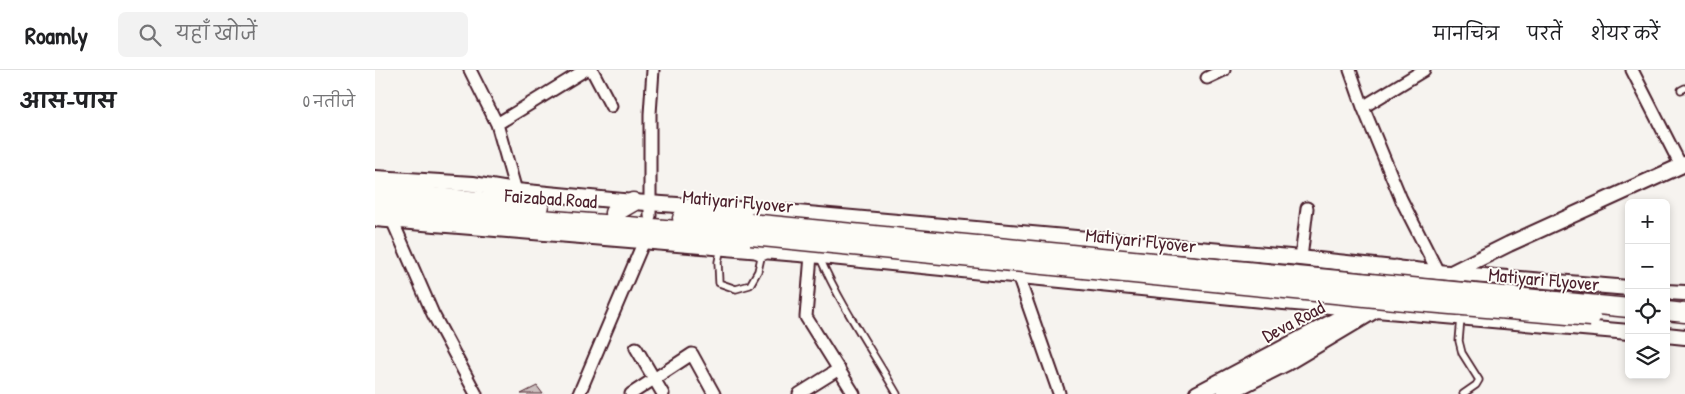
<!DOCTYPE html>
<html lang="hi">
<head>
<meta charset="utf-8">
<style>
	:root { --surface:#fff; --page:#f2f2f2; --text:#202124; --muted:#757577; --line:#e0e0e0 }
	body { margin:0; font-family:"Patrick Hand","Playpen Sans Deva",sans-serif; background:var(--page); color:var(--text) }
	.controls { position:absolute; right:15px; bottom:15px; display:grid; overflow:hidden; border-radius:8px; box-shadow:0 2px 8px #0003 }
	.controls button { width:45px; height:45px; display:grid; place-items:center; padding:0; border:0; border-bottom:1px solid var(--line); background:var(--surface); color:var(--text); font:25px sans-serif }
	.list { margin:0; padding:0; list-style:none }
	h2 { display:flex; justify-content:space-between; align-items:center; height:65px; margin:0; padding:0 20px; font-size:21px }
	h2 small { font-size:16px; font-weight:400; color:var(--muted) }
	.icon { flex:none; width:28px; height:28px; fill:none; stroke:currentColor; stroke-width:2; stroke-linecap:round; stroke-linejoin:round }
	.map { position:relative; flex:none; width:1310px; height:324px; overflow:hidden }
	header { display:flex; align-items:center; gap:30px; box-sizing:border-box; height:70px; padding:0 25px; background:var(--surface); border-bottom:1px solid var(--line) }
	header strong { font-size:24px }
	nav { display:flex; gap:28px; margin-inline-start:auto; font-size:18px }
	.search { width:350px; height:45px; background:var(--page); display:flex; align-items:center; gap:12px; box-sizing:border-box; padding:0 18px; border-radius:8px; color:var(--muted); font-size:19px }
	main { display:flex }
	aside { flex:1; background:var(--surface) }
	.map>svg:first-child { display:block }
	.building { fill:#cbbfbe; stroke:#4a1f2b }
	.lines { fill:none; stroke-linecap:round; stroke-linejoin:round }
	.service-casing { stroke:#4a1f2b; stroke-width:9 }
	.minor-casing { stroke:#4a1f2b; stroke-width:15 }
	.tertiary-casing { stroke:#4a1f2b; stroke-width:18 }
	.secondary-casing { stroke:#4a1f2b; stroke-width:19 }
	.trunk-casing { stroke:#4a1f2b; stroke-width:21 }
	.service { stroke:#fdfcf7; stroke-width:5.5 }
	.minor { stroke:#fdfcf7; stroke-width:11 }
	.tertiary { stroke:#fdfcf7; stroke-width:14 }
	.secondary { stroke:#fdfcf7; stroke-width:15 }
	.trunk { stroke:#fdfcf7; stroke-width:18 }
	.trunk-bridge-casing { stroke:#4a1f2b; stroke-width:21; stroke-linecap:butt }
	.trunk-bridge { stroke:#fdfcf7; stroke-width:18 }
	.labels { text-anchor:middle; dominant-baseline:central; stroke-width:4; stroke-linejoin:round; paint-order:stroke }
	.street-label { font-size:19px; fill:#4a1f2b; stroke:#fdfcf7 }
</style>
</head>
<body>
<header>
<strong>Roamly</strong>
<div class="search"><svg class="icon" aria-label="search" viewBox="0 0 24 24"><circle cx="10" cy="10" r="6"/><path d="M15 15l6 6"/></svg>यहाँ खोजें</div>
<nav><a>मानचित्र</a><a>परतें</a><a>शेयर करें</a></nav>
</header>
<main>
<aside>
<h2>आस-पास<small>0 नतीजे</small></h2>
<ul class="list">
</ul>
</aside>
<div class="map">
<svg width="1310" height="324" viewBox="0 0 1310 324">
	<rect width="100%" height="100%" fill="#f6f3ef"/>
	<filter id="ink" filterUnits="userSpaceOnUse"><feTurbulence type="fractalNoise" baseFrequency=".02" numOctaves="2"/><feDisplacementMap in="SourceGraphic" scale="10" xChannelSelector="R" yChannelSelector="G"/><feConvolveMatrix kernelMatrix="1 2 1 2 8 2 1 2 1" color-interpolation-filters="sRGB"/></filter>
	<g filter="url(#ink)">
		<!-- building -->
		<path class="building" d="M 162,316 L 168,324 L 146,324 Z"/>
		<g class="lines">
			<defs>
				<path id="service" d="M 1306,20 L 1310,18
					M 346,177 L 343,192 L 344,213 L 361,219 L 375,215 L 383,201 L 387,183
					M 445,188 C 466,236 496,279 522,324
					M 1086,248 L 1084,271 L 1087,283 L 1104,310 L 1101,315 L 1088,324"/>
				<path id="minor" d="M 95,0 L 122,54 L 141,121
					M 217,0 L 236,36
					M 975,0 L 988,37 L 1026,129 L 1063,202
					M 1257,0 L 1306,96
					M 832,8 L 849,0
					M 988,37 L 1049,0
					M 122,54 L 210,0
					M 16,145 L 17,150 L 58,244 L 101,324
					M 275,146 L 275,44 L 278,0
					M 436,185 L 431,247 L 479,324
					M 926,188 L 932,138
					M 643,206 L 684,323
					M 261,278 L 288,324
					M 204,324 L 269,171
					M 256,324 L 317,284 L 339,324
					M 424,324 L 464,299"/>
				<path id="tertiary" d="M 0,108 L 98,114 L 141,121 L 258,132 L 422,143 L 915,187 L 1038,200 L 1254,218
					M 0,149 L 436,185 L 897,231 L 1254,262
					M 1078,202 L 1134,174 L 1310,94
					M 1291,222 L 1310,223
					M 1291,265 L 1310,267"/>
				<path id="secondary" d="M 822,324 L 973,244 L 981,238 L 1021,198
					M 850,324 L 911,293 L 1000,240 L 1038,200"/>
				<path id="trunk" d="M 0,122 L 164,136
					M 0,137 L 55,140 L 376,166
					M 239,143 L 258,132
					M 307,148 L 375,153
					M 359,168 L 387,181
					M 1291,241 L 1310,243"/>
			</defs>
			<!-- service casing -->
			<use href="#service" class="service-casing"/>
			<!-- minor casing -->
			<use href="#minor" class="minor-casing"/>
			<!-- tertiary casing -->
			<use href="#tertiary" class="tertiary-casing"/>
			<!-- secondary casing -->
			<use href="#secondary" class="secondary-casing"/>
			<!-- trunk casing -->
			<use href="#trunk" class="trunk-casing"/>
			<!-- service -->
			<use href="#service" class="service"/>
			<!-- minor -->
			<use href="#minor" class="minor"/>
			<!-- tertiary -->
			<use href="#tertiary" class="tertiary"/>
			<!-- secondary -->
			<use href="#secondary" class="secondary"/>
			<!-- trunk -->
			<use href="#trunk" class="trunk"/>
			<defs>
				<path id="trunk-bridge" d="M 375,153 L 1254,238
					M 376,166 L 1030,231 L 1216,247"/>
			</defs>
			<!-- trunk-bridge casing -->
			<use href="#trunk-bridge" class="trunk-bridge-casing"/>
			<!-- trunk-bridge -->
			<use href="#trunk-bridge" class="trunk-bridge"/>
		</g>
	</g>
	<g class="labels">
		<!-- street labels -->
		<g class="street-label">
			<text transform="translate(176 128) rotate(4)">Faizabad Road</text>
			<text transform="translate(363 131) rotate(5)">Matiyari Flyover</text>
			<text transform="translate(766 170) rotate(6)">Matiyari Flyover</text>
			<text transform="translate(1169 209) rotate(5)">Matiyari Flyover</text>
			<text transform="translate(918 251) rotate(-28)">Deva Road</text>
		</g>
	</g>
</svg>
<div class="controls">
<button>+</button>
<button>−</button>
<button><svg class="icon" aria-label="locate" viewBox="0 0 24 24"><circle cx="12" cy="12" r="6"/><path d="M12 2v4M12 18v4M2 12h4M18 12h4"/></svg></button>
<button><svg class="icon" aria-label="layers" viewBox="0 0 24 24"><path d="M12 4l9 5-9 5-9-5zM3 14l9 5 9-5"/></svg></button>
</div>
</div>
</main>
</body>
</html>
